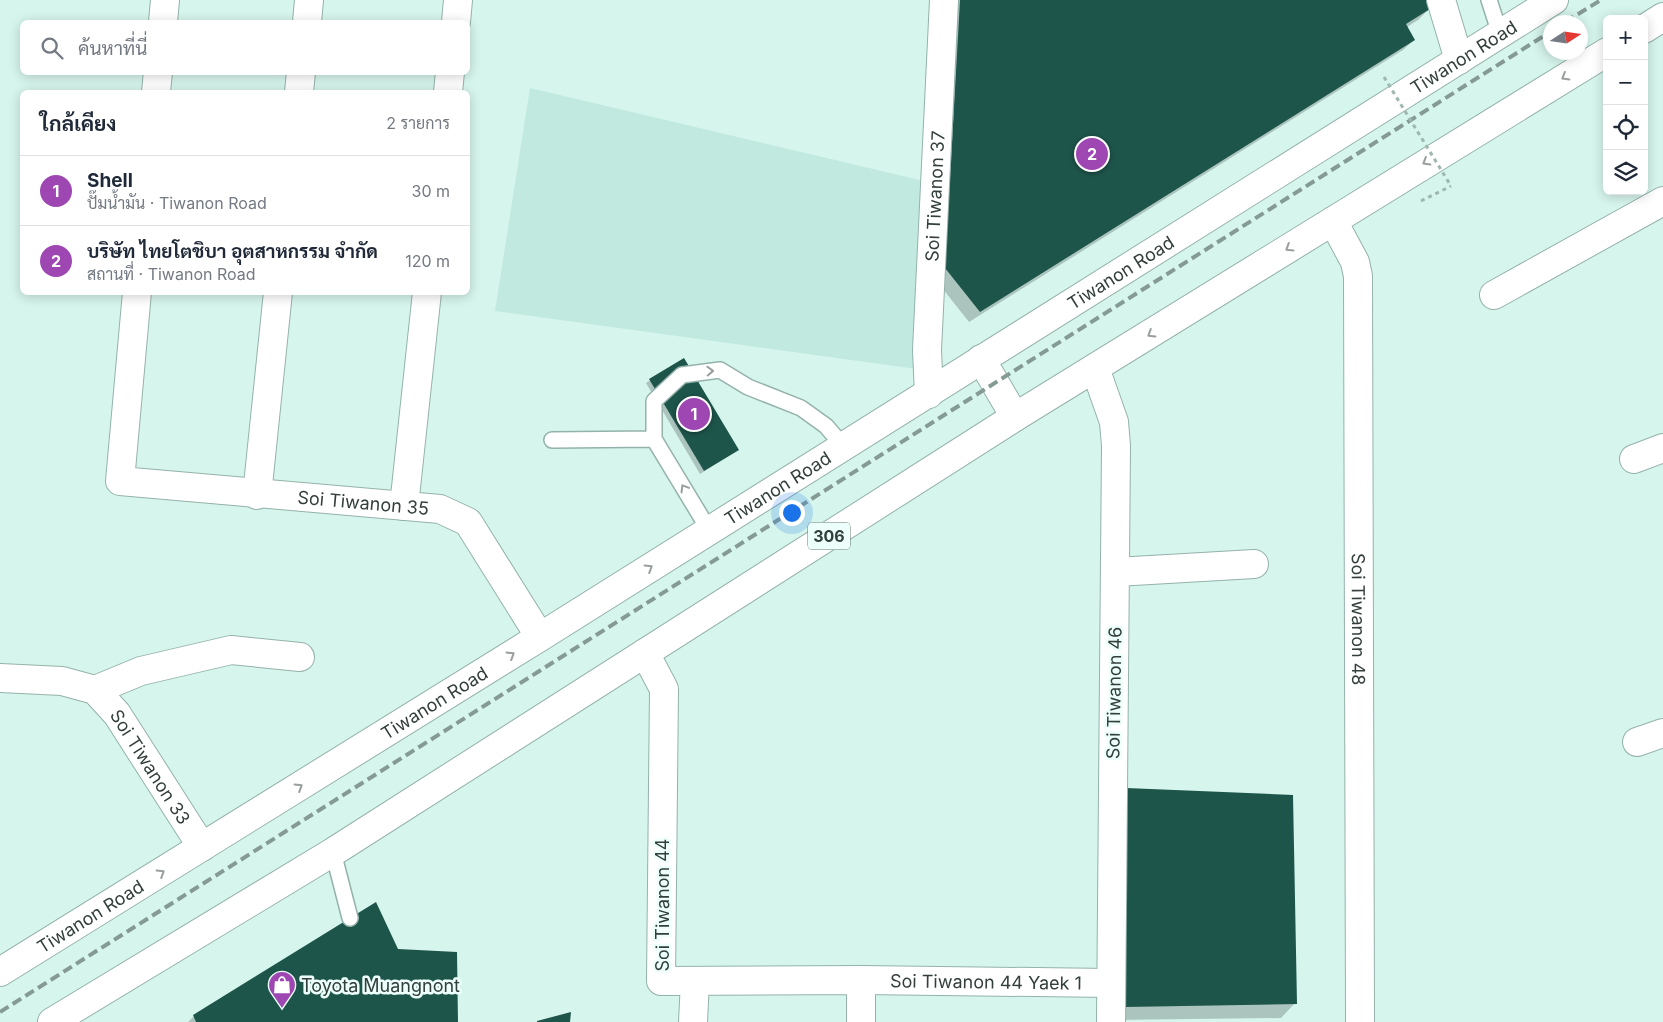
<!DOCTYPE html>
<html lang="th">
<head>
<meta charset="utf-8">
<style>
	:root { --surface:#fff; --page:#f2f2f3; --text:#1f2937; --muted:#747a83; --line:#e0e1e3; --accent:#9e47b3 }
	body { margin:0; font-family:Inter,Sarabun,sans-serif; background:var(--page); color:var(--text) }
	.controls { position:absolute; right:15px; top:15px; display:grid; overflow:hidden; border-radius:8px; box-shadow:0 2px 12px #0003 }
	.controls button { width:45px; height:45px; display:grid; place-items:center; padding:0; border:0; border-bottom:1px solid var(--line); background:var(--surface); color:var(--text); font:25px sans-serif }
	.compass { position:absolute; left:1543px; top:15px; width:45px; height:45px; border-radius:50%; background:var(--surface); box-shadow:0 2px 12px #0003; rotate:78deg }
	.you { position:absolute; left:791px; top:512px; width:18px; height:18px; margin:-12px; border:4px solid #fff; border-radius:50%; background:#1a73e8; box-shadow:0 0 0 8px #1a73e833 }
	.badge { display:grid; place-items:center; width:32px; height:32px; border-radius:50%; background:var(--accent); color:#fff; font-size:16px; font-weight:700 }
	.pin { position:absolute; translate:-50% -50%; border:2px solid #fff; box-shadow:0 1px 5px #0006 }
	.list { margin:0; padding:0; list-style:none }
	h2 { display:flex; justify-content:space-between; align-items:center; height:65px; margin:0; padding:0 20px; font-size:21px }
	h2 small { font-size:16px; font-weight:400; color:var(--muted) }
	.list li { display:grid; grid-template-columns:32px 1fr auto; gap:15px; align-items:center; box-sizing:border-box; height:70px; padding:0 20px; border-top:1px solid var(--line) }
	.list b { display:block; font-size:19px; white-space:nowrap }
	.list p { margin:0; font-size:16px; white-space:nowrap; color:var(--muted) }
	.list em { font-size:16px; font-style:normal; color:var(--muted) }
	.icon { flex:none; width:28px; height:28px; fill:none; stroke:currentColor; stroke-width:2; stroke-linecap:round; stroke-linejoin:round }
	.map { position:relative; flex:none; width:1663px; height:1022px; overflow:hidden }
	.search { position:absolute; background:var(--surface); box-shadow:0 2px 12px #0003; left:20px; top:20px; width:450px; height:55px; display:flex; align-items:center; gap:12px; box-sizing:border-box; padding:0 18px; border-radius:8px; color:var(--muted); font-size:19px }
	.panel { position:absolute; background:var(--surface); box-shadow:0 2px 12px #0003; left:20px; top:90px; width:450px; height:205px; border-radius:8px }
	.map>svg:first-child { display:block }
	.built { fill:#c1e9e0 }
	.shadow { fill:#0003 }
	.building { fill:#1e554b }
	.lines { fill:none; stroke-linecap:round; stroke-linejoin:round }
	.lane-casing { stroke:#94b2ab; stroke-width:18 }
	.street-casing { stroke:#94b2ab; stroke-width:30 }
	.primary-casing { stroke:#94b2ab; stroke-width:30 }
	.path { stroke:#9eb7b1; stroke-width:3; stroke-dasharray:4 4; stroke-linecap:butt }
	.lane { stroke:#fff; stroke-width:15 }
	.street { stroke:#fff; stroke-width:28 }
	.primary { stroke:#fff; stroke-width:28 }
	.rail { stroke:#859a95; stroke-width:4; stroke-dasharray:10 5; stroke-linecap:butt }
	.path-bridge { stroke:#9eb7b1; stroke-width:3; stroke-dasharray:4 4; stroke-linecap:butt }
	.oneway { stroke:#999f9e }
	.labels { text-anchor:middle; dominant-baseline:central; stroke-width:5; stroke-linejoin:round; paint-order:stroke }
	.shield { fill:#ecfffa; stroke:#6a7975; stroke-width:1 }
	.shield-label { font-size:16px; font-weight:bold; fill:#333f3c }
	.street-label { font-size:18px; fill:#333f3c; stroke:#ecfffa }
	.poi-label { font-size:18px; fill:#333f3c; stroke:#ecfffa; text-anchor:start }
</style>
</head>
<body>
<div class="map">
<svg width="1663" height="1022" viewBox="0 0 1663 1022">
	<rect width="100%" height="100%" fill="#d6f5ed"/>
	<!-- built -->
	<path class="built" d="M 530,88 L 924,181 L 917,369 L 495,311 Z"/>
	<!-- shadow -->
	<path class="shadow" d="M 950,0 L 1426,0 L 1429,9 L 1418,20 L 1407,27 L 1414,40 L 1403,50 L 969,322 L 935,279 Z
		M 684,359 L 738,450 L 700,474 L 646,383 Z
		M 1112,804 L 1295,1003 L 1281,1018 L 1111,1020 Z
		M 397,950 L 456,1022 L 188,1022 L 194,1016 Z"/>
	<!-- building -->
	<path class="building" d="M 960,0 L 1427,0 L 1430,9 L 1406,24 L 1415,40 L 980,312 L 945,268 Z
		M 684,358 L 739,450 L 704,471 L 649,379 Z
		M 1126,788 L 1293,795 L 1297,1004 L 1125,1007 Z
		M 376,902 L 398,949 L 457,952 L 458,1022 L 196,1022 L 193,1015 Z
		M 571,1012 L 570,1022 L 537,1022 L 537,1021 Z"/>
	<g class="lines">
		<defs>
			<path id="lane" d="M 1489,0 L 1500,34
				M 552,440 L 654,439
				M 709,530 L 654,439 L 654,401 L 682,375 L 720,370 L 748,387 L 801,408 L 826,426 L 844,447
				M 333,852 L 350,918"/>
			<g id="street">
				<path d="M 1441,0 L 1459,60"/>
				<path d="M 163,22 L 165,0"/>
				<path d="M 307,22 L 309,0"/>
				<path d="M 456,22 L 458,0"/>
				<path d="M 156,92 L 158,72"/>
				<path d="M 299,92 L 301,72"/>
				<path d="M 448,92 L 450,72"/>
				<path id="s1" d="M 1333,221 L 1355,262 L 1358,276 L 1360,1022"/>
				<path id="s2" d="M 137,292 L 120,481 L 440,509 L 468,522 L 540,637"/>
				<path d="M 1494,295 L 1663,201"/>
				<path d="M 1095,368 L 1114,422 L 1116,446 L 1111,1022"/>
				<path id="s3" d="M 929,394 L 927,350 L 944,0"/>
				<path d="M 1634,459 L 1663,448"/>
				<path d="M 257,495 L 278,292"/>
				<path d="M 404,506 L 427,292"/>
				<path d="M 1116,572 L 1254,564"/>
				<path d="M 645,653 L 664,689 L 661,981 L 861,980 L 861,1022"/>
				<path d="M 0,678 L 62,681 L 95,690"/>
				<path d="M 95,690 L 141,671 L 231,650 L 300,657"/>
				<path id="s4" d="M 95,690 L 117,714 L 202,847"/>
				<path d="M 1637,742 L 1663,733"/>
				<path id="s5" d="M 861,980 L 1111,983"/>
				<path d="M 693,1022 L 695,981"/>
			</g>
			<g id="primary">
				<path d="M 1644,29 L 1663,17"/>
				<path d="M 981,359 L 1015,417"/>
				<path id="s6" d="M 0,972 L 540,637 L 1554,0"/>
				<path d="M 52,1022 L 333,852 L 1015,417 L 1607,52"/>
			</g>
		</defs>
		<!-- lane casing -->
		<use href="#lane" class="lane-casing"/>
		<!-- street casing -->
		<use href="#street" class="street-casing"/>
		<!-- primary casing -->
		<use href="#primary" class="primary-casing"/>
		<!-- path -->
		<path class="path" d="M 1421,201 L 1451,186"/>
		<!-- lane -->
		<use href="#lane" class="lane"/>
		<!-- street -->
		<use href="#street" class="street"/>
		<!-- primary -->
		<use href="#primary" class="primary"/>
		<!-- rail -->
		<path class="rail" d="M 1565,22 L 1601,0
			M 0,1012 L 1550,32"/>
		<!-- path-bridge -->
		<path class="path-bridge" d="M 1384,77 L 1451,186"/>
	</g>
	<!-- one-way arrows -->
	<defs><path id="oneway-chevron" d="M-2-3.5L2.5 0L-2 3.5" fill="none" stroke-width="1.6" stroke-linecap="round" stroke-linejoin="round" transform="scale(1.25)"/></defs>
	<g class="oneway">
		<use href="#oneway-chevron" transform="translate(1565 77) rotate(149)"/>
		<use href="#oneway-chevron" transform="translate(1426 162) rotate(149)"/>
		<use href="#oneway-chevron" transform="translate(1289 248) rotate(148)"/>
		<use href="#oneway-chevron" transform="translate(1151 334) rotate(148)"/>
		<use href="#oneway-chevron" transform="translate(710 371) rotate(-2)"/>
		<use href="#oneway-chevron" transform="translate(684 488) rotate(-121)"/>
		<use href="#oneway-chevron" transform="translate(649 568) rotate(-32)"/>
		<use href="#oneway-chevron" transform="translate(511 655) rotate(-32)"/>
		<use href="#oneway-chevron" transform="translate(299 787) rotate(-32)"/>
		<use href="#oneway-chevron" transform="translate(161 873) rotate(-32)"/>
	</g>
	<!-- icons -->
	<defs>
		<symbol id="shop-pin" viewBox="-11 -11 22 30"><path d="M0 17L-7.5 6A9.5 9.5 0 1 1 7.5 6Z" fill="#9e47b3" stroke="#ecfffa"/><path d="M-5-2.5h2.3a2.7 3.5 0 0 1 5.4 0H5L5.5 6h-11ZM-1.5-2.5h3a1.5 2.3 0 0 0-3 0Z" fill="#fff"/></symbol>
	</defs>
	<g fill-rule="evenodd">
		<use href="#shop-pin" x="266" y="969" width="32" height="43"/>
	</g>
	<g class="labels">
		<!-- shield labels -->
		<rect class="shield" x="808" y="522.5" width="42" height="27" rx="4"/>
		<g class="shield-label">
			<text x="829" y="536">306</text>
		</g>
		<!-- street labels -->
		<g class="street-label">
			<text stroke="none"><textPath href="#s6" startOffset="1726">Tiwanon Road</textPath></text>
			<text stroke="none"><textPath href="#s3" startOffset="198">Soi Tiwanon 37</textPath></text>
			<text stroke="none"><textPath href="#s6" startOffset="1321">Tiwanon Road</textPath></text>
			<text stroke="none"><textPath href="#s6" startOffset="916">Tiwanon Road</textPath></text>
			<text stroke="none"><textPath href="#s2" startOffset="434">Soi Tiwanon 35</textPath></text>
			<text stroke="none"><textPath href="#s1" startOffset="404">Soi Tiwanon 48</textPath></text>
			<text transform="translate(1114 693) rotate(-89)">Soi Tiwanon 46</text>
			<text stroke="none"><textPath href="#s6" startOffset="511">Tiwanon Road</textPath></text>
			<text stroke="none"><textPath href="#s4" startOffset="95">Soi Tiwanon 33</textPath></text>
			<text transform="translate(662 905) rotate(-90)">Soi Tiwanon 44</text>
			<text stroke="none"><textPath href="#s6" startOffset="106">Tiwanon Road</textPath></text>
			<text stroke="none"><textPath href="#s5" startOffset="125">Soi Tiwanon 44 Yaek 1</textPath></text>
		</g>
		<!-- poi labels -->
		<g class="poi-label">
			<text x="301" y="985">Toyota Muangnont</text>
		</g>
	</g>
</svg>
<div class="controls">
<button>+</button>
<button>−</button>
<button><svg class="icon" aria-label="locate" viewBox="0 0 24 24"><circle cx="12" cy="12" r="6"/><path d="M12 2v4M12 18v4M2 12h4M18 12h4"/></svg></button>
<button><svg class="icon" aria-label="layers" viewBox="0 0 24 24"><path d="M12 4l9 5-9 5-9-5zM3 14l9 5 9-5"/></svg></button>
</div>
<svg class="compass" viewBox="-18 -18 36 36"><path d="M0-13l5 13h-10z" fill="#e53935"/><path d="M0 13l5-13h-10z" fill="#747a83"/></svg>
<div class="you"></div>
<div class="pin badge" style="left:694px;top:414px">1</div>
<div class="pin badge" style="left:1092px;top:154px">2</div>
<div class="search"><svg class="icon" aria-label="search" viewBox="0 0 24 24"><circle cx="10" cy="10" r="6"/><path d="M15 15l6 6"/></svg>ค้นหาที่นี่</div>
<section class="panel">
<h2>ใกล้เคียง<small>2 รายการ</small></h2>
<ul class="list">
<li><span class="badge">1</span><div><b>Shell</b><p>ปั๊มน้ำมัน · Tiwanon Road</p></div><em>30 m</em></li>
<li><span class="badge">2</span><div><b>บริษัท ไทยโตชิบา อุตสาหกรรม จำกัด</b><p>สถานที่ · Tiwanon Road</p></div><em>120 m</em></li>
</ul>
</section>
</div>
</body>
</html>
